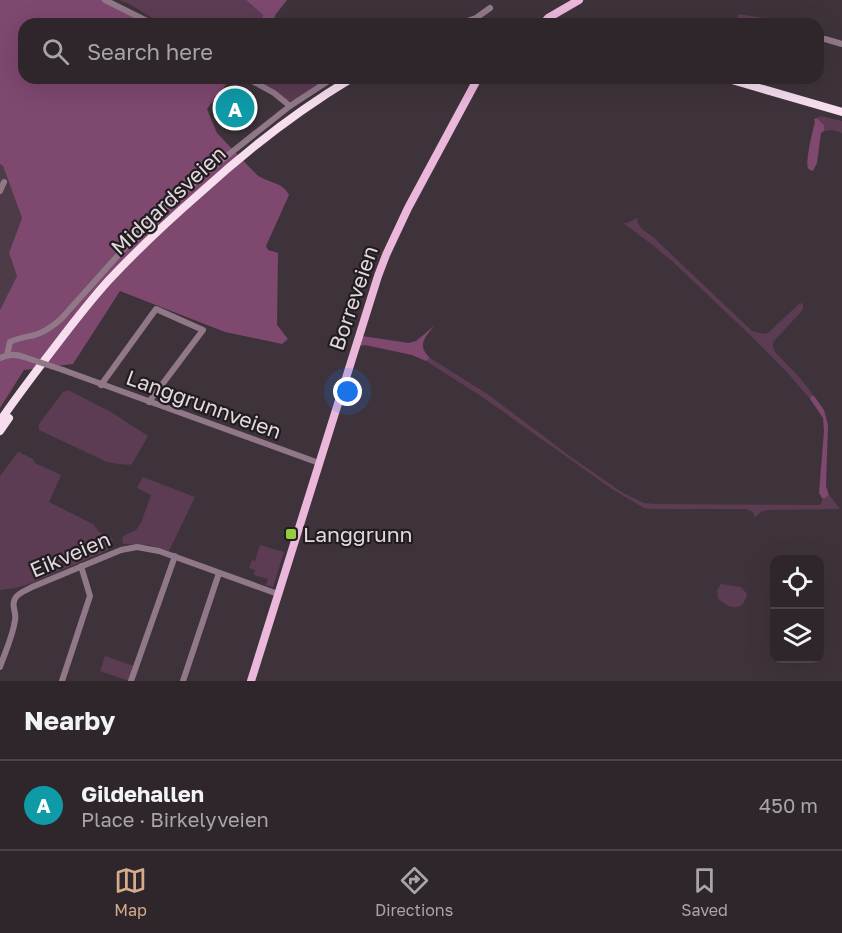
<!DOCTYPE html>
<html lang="en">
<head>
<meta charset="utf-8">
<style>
	:root { --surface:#2f262c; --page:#372e34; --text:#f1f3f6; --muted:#a7a5a9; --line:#4a4348; --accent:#d6ab8b }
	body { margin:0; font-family:"Golos Text",sans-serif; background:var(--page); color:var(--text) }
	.controls { position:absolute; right:18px; bottom:18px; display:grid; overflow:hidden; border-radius:12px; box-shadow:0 6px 24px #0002 }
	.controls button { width:54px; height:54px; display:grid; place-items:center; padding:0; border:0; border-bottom:2px solid var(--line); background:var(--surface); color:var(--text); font:30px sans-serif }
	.you { position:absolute; left:348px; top:392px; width:21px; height:21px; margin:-15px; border:4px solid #fff; border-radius:50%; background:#1a73e8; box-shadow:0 0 0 9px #1a73e833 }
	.badge { display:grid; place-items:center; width:39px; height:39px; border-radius:50%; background:var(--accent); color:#fff; font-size:20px; font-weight:700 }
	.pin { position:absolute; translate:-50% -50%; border:3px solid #fff; box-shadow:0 2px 6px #0006 }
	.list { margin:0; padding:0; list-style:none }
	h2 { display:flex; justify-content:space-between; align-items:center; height:78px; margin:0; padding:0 24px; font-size:26px }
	h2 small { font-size:20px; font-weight:400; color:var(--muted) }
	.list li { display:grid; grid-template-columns:39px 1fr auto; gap:18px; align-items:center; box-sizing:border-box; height:90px; padding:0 24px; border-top:2px solid var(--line) }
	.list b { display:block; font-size:22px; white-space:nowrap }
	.list p { margin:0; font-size:20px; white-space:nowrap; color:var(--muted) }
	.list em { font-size:20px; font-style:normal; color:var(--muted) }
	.icon { flex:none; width:33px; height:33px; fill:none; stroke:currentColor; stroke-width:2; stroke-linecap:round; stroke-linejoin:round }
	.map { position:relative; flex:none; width:842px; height:681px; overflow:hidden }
	.search { position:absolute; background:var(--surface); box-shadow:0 6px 24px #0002; left:18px; right:18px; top:18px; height:66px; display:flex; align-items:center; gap:15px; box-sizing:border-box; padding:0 21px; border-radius:18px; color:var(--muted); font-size:22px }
	.sheet { height:168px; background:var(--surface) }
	nav { display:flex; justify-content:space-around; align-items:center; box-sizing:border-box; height:84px; border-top:2px solid var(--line); background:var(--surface); font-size:16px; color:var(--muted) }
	nav a { display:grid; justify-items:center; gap:3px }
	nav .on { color:var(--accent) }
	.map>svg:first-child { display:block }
	.built { fill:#4d3b47 }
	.green { fill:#5c3c53 }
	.forest { fill:#7e486f }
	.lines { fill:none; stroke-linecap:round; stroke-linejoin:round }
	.minor { stroke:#917889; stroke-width:6 }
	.major { stroke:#ebb7db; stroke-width:8 }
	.highway { stroke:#f7deef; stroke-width:8 }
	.minor-bridge { stroke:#917889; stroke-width:6 }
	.poi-dot { fill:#96cc3a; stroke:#221c20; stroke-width:2 }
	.labels { text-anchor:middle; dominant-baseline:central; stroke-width:4.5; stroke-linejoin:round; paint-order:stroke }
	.street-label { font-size:21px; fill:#e0d9de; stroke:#221c20 }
	.poi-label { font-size:21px; fill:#e0d9de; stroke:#221c20; text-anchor:start }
</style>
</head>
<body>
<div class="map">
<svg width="842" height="681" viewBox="0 0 842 681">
	<rect width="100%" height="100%" fill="#3f333b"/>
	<!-- built -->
	<path class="built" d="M 0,164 L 3,166 L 22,218 L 9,253 L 17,276 L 0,310 Z"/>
	<!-- green -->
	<path class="green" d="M 119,0 L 246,0 L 263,15 L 263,19 L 260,24 L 162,24 L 131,5 Z
		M 738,14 L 776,20 L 776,24 L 738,24 Z
		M 250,78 L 306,78 L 317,83 L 321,82 L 295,100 L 291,101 L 286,101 Z
		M 820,116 L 842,121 L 842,133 L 832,130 L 824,131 L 824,125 L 817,118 Z
		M 637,218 C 637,227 646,232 653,237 L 752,331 L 764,334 L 768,333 L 800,303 L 803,304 L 803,309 L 800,313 L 773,342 L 773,347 L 775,352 L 800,378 L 814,396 L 811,396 L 810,399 L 786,371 L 750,335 L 672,261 L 650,243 L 623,223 L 627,223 Z
		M 430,358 L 489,395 L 571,457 L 623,493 L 644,503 L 655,504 L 819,505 L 822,502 L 822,498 L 825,498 L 829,495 L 840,509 L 768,510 L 762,511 L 755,517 L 753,512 L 746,509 L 650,509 L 644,508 L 612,489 L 481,396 L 426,361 Z
		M 68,390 L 111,412 L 148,436 L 132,464 C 127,466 114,463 107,462 L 39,430 L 39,424 L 63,392 Z
		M 18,452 L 19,452 L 33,459 L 35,463 L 61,475 L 49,502 L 93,524 L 99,532 L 113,539 L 108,550 L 29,584 L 16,588 L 0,590 L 0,476 Z
		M 143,477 L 195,497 L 169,551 L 149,545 L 123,544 L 122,540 L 123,536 L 136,530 L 141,523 L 151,495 L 137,488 Z
		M 260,545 L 284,552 L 273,587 L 266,585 L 268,579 L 254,575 L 255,570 L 249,568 L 252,560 L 255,561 Z
		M 721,584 L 741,587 L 747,594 C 743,613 728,609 718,598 L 717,590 Z
		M 105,656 L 134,666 L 129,681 L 100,671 Z"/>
	<!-- forest -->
	<path class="forest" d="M 0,0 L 103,0 L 147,24 L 24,24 L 24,78 L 231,78 L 207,109 L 217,133 L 257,175 C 268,183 283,182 289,195 L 266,246 L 268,250 L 278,253 L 277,325 L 288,339 L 282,344 L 225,332 L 120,291 L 73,364 L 24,370 L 0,408 L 0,310 L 17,276 L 9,253 L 22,218 L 3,166 L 0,164 Z
		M 246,0 L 287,0 L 276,14 L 271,24 L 261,24 L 263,15 Z
		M 817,118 L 824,125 L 824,131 L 821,133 L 817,163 L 813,171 C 811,170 809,170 808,168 C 805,163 813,129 815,122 L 814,119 Z
		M 434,326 C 424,339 417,345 430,358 L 426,361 L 412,355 L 365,345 L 360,346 L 362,336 L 409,343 L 416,341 Z
		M 811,396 L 814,396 L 824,410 L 828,425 L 826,486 L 829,495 L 825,498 L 822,498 L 819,493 L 824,431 L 823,418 L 810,399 Z"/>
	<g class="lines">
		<!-- minor -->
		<path class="minor" d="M 105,0 L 153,24
			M 458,24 L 476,18 L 490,8
			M 825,39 L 842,44
			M 247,78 L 274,93 L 290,106
			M 0,191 L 4,182
			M 7,355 L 10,342 C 18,338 26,337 35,335 C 45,332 53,326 61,319 L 147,223 L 208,171 L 290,106 L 333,78
			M 0,358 C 8,354 16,354 24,357
			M 63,370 L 319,463
			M 101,385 L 156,309 L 203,330 L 149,402
			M 0,667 C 5,652 13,636 15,620 C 17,612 10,605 16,597 C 20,592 27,590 32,587 L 121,550 L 137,547 L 159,551 L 278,594
			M 62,681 L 90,596 L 81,566
			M 131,681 L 175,556
			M 183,681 L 219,573"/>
		<!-- major -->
		<path class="major" d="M 543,24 L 548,18 L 579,0
			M 251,681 L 378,276 L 386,255 L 408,208 L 478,78"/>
		<!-- highway -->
		<path class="highway" d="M 725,78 L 842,112
			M 0,421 C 18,395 37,370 57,344 C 73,323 90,301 108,281 C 137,250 168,221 200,193 C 247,150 297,111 352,78
			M 0,431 L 9,418"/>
		<!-- minor-bridge -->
		<path class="minor-bridge" d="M 24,357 L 63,370"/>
	</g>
	<!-- markers -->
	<rect class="poi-dot" x="285" y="528" width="12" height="12" rx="3"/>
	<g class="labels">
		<!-- street labels -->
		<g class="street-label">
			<text transform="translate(168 200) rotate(-43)">Midgardsveien</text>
			<text transform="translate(353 298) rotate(-71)">Borreveien</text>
			<text transform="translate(204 404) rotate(20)">Langgrunnveien</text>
			<text transform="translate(70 554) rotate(-23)">Eikveien</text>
		</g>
		<!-- poi labels -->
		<g class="poi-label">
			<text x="303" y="534">Langgrunn</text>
		</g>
	</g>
</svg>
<div class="controls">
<button><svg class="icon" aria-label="locate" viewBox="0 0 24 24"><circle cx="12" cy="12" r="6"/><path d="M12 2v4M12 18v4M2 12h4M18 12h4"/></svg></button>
<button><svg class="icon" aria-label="layers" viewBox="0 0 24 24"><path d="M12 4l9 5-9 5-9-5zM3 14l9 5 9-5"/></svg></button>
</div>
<div class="you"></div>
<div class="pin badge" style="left:235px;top:108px;background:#0f9aa8">A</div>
<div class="search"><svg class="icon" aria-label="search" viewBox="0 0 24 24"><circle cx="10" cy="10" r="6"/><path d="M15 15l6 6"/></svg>Search here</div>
</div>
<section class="sheet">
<h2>Nearby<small></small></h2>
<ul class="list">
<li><span class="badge" style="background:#0f9aa8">A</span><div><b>Gildehallen</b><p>Place · Birkelyveien</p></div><em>450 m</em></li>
</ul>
</section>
<nav>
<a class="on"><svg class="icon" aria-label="map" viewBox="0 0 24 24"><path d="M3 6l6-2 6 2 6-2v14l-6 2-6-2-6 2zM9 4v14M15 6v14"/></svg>Map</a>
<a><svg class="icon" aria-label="directions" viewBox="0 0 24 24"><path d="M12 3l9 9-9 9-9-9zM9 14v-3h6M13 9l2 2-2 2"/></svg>Directions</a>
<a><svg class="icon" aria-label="saved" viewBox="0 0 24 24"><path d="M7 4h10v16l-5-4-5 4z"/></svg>Saved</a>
</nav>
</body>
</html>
